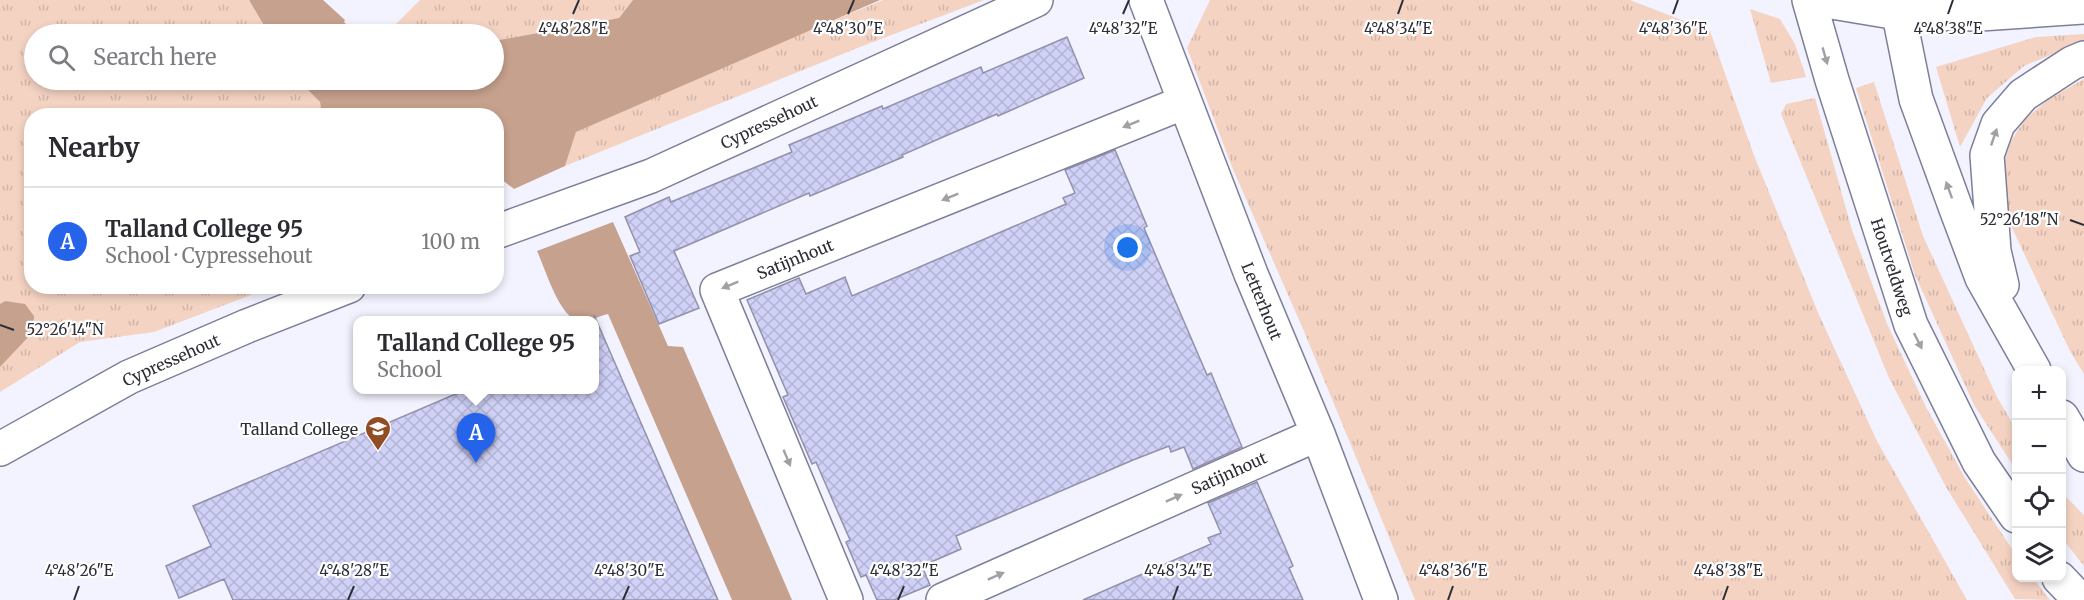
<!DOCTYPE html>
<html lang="en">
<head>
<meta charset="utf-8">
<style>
	:root { --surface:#fff; --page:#f2f2f3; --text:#2b2b33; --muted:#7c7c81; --line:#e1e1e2; --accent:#2563eb }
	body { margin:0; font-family:Merriweather,serif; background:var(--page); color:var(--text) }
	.controls { position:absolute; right:18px; bottom:18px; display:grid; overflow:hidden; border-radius:12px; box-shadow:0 3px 9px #0003 }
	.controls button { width:54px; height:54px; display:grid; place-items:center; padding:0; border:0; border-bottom:2px solid var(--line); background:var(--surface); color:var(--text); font:30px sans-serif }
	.you { position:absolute; left:1128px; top:248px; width:21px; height:21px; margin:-15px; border:4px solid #fff; border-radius:50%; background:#1a73e8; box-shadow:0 0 0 9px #1a73e833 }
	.badge { display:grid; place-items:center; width:39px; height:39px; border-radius:50%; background:var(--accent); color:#fff; font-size:20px; font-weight:700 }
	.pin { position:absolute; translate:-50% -50px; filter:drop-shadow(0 2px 3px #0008) }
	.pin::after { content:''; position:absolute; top:32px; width:21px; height:18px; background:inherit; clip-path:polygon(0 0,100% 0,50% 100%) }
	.popup { position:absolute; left:353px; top:316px; width:246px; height:78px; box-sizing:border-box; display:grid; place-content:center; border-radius:12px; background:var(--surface); filter:drop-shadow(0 2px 4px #0005); font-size:20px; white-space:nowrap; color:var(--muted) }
	.popup b { font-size:22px; color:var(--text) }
	.popup::after { content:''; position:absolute; left:50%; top:100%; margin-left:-12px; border:12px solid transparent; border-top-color:var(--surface) }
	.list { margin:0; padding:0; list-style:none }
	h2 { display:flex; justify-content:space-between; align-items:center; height:78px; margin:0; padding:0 24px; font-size:26px }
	h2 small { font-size:20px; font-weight:400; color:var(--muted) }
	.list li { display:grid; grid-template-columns:39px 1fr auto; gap:18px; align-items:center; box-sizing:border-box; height:108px; padding:0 24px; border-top:2px solid var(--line) }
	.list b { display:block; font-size:22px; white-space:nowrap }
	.list p { margin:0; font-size:20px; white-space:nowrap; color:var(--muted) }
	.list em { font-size:20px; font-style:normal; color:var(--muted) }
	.icon { flex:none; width:33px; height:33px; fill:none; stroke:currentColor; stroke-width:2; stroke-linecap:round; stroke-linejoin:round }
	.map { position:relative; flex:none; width:2084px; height:600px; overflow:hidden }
	.search { position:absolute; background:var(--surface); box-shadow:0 3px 9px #0003; left:24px; top:24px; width:480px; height:66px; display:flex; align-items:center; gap:15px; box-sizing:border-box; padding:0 21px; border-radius:33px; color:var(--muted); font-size:22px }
	.panel { position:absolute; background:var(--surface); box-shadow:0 3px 9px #0003; left:24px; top:108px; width:480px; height:186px; border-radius:24px }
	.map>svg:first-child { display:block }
	.grass { fill:url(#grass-tufts) }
	.water { fill:#c6a18e }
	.building { fill:url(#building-cross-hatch); stroke:#9191ac; stroke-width:1.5 }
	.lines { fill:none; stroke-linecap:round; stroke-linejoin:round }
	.minor-casing { stroke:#7e7f98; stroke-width:36 }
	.minor { stroke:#fff; stroke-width:33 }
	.oneway { fill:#a0a0a5 }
	.ticks { fill:none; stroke:#2c2d37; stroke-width:2 }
	.labels { text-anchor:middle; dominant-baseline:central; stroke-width:4.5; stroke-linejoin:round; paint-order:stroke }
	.street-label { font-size:16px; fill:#2c2d37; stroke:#fff }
	.poi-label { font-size:16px; fill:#2c2d37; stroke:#fff; text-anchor:end }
	.ticks-label { font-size:15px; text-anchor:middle; fill:#2c2d37; stroke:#fff; stroke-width:4.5; stroke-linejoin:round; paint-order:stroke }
</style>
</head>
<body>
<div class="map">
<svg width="2084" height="600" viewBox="0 0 2084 600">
	<defs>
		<pattern id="grass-tufts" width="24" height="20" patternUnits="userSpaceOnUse" patternTransform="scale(1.5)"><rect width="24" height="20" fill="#f4d3c3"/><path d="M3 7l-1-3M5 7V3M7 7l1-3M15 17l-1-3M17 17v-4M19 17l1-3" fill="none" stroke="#d1b5a8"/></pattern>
		<pattern id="building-cross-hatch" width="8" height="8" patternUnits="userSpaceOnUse" patternTransform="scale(1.5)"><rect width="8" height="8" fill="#d0d1f6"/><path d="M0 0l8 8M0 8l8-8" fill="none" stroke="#b3b4d4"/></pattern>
	</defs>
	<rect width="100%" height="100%" fill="#f2f3fe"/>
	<!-- grass -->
	<path class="grass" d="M 0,0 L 249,0 L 269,34 L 34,34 L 34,80 L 298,80 L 320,102 L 322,115 L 32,116 L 32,286 L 272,287 L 154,332 L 80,342 L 0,392 L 0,367 L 32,332 L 5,301 L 0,304 Z
		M 420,0 L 633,0 L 619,18 L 494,41 L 494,34 L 386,34 Z
		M 883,0 L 984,0 L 865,45 L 565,166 L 576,132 L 726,65 Z
		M 1210,0 L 1630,0 L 1710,31 L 1753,153 L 1819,315 L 1877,441 L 1967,600 L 1415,600 L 1303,329 L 1232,167 L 1187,48 Z
		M 1750,9 L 1780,19 L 1795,44 L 1806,77 L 1771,83 Z
		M 2084,34 L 2084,41 L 2024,66 L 1987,98 L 1960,147 L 1936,67 L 2036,37 Z
		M 2084,79 L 2084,374 L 2070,351 L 2006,215 L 2004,162 L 2011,141 L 2025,119 L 2049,99 Z
		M 1874,82 L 1923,236 L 1997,397 L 2016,429 L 2016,470 L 1974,405 L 1915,275 L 1856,88 Z
		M 1815,98 L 1852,230 L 1888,326 L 1927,409 L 1965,478 L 2016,555 L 2016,578 L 2033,578 L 2050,600 L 2015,599 L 1946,487 L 1889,378 L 1781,114 L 1786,104 Z
		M 2062,493 L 2084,515 L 2084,566 L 2062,538 Z"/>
	<!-- water -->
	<path class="water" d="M 249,0 L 323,0 L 345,20 L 344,22 L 356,34 L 269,34 Z
		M 633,0 L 880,0 L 576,132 L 565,166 L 514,189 L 497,176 L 496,116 L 322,115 L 320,102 L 298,80 L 494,80 L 494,41 L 619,18 Z
		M 613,222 L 668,346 L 683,347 L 792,600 L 732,600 L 608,314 C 598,316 586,324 576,320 C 558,313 545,268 537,251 Z
		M 5,301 L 25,304 L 34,316 L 33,332 L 0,367 L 0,304 Z"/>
	<!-- building -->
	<path class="building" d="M 1067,37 L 1084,78 L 998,116 L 997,114 L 950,134 L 902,155 L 903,157 L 810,196 L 809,193 L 674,251 L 699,308 L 659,324 L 630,256 L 640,252 L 625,217 L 669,197 L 671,202 L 792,152 L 789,145 L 882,106 L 883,109 L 981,67 L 983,73 Z
		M 1115,150 L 1147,226 L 1144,228 L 1176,303 L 1207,375 L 1211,373 L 1242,447 L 1193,469 L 1184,447 L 1171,452 L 1169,446 L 1133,460 L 956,536 L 961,549 L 922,566 L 930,585 L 894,600 L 877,600 L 866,575 L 861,577 L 846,542 L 850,540 L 816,462 L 812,464 L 783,397 L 788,395 L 747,300 L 799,278 L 806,294 L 845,277 L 852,296 L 1066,204 L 1063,198 L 1075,193 L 1065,170 Z
		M 594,315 L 718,600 L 233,600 L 224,579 L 179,598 L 166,566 L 211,546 L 193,506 L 465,390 L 594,390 Z
		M 1257,482 L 1293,566 L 1289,568 L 1303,600 L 1083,600 L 1211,544 L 1208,538 L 1221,533 L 1208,503 Z"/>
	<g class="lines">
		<defs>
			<path id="minor" d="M 1146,0 L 1251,274 L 1318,434 L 1381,600
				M 1809,0 L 1832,80 L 1911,325 L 1979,462 L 2016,516
				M 1820,0 L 1898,13 L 1980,14 L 2084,7
				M 1896,0 L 1916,99 L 1955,206 L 1982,278 L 2034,370
				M 496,232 L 651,176 L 1036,0
				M 2002,285 L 1994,251 L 1987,155 L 1998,124 L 2023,95 L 2072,63 L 2084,58
				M 2062,417 L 2084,455
				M 0,449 L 129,377 L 247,326 L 349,286
				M 2059,578 L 2080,600
				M 846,600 L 717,290 L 1185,102
				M 943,600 L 1318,434"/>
		</defs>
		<!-- minor casing -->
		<use href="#minor" class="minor-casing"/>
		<!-- minor -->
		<use href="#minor" class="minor"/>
	</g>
	<!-- one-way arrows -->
	<defs><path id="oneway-solid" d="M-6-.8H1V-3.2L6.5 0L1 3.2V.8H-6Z" transform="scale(1.5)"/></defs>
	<g class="oneway">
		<use href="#oneway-solid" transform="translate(1825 56) rotate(74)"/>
		<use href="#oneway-solid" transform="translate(1131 124) rotate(158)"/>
		<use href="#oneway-solid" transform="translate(1994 137) rotate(-71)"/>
		<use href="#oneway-solid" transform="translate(1949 190) rotate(-110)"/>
		<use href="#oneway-solid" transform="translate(950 197) rotate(158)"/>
		<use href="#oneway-solid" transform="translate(730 285) rotate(158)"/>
		<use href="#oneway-solid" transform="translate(1918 341) rotate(63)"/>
		<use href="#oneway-solid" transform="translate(787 458) rotate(67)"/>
		<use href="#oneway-solid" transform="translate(1174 498) rotate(-24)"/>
		<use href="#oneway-solid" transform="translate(996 576) rotate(-24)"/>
	</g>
	<!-- ticks -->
	<path class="ticks" d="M 573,14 L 579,0M 848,14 L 854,0M 1123,14 L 1129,0M 1398,14 L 1403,0M 1673,14 L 1678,0M 1948,14 L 1953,0M 2070,220 L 2084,225M 0,325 L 14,330M 74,600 L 79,586M 348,600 L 354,586M 623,600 L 629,586M 898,600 L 904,586M 1173,600 L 1178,586M 1448,600 L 1453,586M 1723,600 L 1728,586"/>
	<!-- icons -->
	<defs>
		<symbol id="school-pin" viewBox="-11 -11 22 30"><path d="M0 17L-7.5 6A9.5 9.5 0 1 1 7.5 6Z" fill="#934d25" stroke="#fff"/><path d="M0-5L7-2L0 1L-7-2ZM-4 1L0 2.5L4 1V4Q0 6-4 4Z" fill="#fff"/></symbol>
	</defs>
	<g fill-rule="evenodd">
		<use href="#school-pin" x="363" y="414" width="30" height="40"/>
	</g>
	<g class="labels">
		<!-- street labels -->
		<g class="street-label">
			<text transform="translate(769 122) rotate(-25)">Cypressehout</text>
			<text transform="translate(795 259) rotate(-22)">Satijnhout</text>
			<text transform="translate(1892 267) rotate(72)">Houtveldweg</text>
			<text transform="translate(1262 301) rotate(68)">Letterhout</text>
			<text transform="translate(171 360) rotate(-24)">Cypressehout</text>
			<text transform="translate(1229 473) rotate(-24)">Satijnhout</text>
		</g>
		<!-- poi labels -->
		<g class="poi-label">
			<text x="358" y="429">Talland College</text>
		</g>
	</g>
	<g class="ticks-label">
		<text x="1948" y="34">4°48'38"E</text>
		<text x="573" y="34">4°48'28"E</text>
		<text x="848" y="34">4°48'30"E</text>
		<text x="1123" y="34">4°48'32"E</text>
		<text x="1398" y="34">4°48'34"E</text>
		<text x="1673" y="34">4°48'36"E</text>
		<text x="2019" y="225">52°26'18"N</text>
		<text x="65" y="335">52°26'14"N</text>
		<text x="79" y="576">4°48'26"E</text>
		<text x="354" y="576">4°48'28"E</text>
		<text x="629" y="576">4°48'30"E</text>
		<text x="904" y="576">4°48'32"E</text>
		<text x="1178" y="576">4°48'34"E</text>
		<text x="1453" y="576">4°48'36"E</text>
		<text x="1728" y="576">4°48'38"E</text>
	</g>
</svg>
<div class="controls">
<button>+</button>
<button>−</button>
<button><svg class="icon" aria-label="locate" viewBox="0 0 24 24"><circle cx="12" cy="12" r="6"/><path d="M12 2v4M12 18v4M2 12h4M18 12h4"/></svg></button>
<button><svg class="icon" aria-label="layers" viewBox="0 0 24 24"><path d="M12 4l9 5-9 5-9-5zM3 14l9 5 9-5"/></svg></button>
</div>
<div class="you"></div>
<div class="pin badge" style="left:476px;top:463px">A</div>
<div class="popup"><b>Talland College 95</b>School</div>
<div class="search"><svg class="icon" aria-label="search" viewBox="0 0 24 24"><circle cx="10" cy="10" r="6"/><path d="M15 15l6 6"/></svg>Search here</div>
<section class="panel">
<h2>Nearby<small></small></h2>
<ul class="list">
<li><span class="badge">A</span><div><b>Talland College 95</b><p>School · Cypressehout</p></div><em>100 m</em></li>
</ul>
</section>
</div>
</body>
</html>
